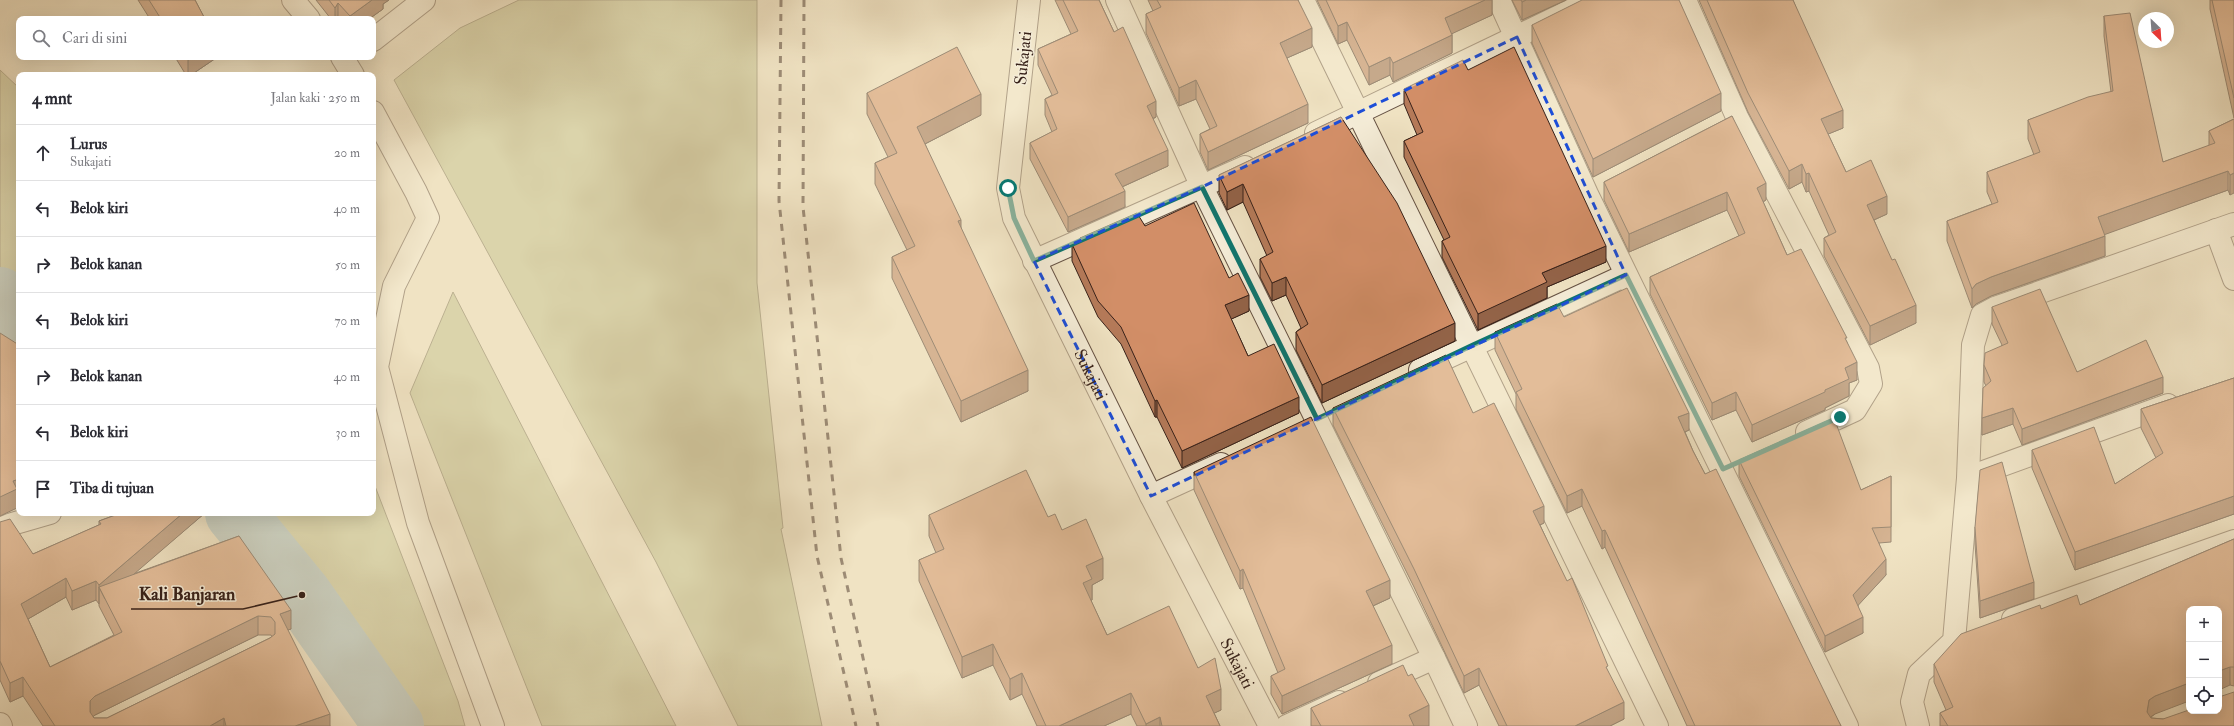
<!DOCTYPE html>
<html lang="id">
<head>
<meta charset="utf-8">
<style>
	:root { --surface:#fff; --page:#f7f7f7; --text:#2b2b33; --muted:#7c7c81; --line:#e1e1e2 }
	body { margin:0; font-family:"IM FELL Double Pica",serif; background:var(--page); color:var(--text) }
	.controls { position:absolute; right:12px; bottom:12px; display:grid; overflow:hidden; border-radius:8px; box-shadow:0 4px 16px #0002 }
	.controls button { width:36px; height:36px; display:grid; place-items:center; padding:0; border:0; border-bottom:1px solid var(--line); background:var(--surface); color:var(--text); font:20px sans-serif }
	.compass { position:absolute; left:2138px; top:12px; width:36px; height:36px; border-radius:50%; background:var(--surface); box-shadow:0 4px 16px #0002; rotate:155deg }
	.stop { position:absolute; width:12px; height:12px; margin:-9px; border:3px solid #0f766e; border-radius:50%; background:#fff }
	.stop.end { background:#0f766e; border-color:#fff; box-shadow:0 1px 4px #0008 }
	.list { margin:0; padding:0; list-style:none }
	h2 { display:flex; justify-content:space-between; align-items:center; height:52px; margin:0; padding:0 16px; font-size:17px }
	h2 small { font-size:13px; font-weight:400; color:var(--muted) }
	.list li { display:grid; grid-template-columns:26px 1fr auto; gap:12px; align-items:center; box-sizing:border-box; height:56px; padding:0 16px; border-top:1px solid var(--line) }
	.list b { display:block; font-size:15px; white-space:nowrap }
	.list p { margin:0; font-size:13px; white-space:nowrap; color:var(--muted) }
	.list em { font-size:13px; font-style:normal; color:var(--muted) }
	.icon { flex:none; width:22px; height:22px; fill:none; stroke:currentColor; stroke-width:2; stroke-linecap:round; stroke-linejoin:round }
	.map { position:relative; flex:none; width:2234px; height:726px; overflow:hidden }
	.search { position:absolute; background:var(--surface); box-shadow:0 4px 16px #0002; left:16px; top:16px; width:360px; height:44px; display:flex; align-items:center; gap:10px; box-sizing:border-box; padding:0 14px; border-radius:8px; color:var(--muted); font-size:15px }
	.panel { position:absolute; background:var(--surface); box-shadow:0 4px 16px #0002; left:16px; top:72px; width:360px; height:444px; border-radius:8px }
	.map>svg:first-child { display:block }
	.green { fill:#c0c28f; stroke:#7c7254 }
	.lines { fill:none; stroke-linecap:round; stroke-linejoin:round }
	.river { stroke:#a1bbbf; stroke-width:60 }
	.minor-casing { stroke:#665244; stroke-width:24 }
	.minor { stroke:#f5edd8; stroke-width:22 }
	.rail { stroke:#38221a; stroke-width:3; stroke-dasharray:7 7; stroke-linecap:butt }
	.wall { fill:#b57a59; stroke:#38221a; fill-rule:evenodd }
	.shaded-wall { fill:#936348; stroke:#38221a }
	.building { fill:#d28e67; stroke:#38221a; fill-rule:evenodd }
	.route { stroke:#0f766e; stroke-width:5 }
	.marked { fill:none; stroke:#1d4ed8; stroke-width:3; stroke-dasharray:8 5; stroke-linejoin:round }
	.labels { text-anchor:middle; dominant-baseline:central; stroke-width:3; stroke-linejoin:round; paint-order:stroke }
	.street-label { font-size:17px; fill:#38221a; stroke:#f5edd8 }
	.leader { fill:none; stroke:#38221a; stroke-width:1.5 }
	.callout-dot { fill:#38221a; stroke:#f5edd8; stroke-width:1.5 }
	.callout-label { font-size:18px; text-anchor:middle; font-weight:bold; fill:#38221a; stroke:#f5edd8; stroke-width:3; stroke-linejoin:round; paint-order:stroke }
</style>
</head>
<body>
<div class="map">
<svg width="2234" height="726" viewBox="0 0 2234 726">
	<rect width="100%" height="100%" fill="#f0e3c3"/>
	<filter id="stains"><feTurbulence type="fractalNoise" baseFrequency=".005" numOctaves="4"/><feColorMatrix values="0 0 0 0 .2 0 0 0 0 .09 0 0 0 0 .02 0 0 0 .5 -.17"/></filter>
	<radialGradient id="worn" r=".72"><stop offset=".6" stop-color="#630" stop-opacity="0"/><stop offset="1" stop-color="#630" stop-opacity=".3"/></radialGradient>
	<!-- green -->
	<path class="green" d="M 519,0 L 757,0 L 757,283 L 783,528 L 781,529 L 822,726 L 738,726 L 656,562 L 394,80 L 460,28 Z
		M 0,70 L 19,88 L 19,312 L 0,297 Z
		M 453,292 L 676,726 L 542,726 L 410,393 Z
		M 373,481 L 458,701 L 465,726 L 394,726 L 302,595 L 235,513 L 373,513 Z"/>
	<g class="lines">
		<!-- river -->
		<path class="river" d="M 0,297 L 19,312
			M 235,513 L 302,595 L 394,726"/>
		<defs>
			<g id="minor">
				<path d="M 293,0 L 309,19"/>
				<path id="s1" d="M 1029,0 L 1008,188 L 1014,218 L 1151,496 L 1270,726"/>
				<path d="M 1117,0 L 1202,187 L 1434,658 L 1466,726"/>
				<path d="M 1303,0 L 1657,726"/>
				<path d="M 1499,0 L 1587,194 L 1847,726"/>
				<path d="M 1685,0 L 1737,117 L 1868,368 L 1871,384 L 1855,410 L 1807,432"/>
				<path d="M 373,40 L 424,0"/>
				<path d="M 342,57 L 353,75"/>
				<path d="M 373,112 L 416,192 L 428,218 L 394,286 L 377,367 L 418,523 L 493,726"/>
				<path d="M 1316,133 L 1593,0"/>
				<path d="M 2216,230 L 2234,279"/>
				<path d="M 1034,261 L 1245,167"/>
				<path d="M 1420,370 L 1626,275"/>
				<path d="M 1975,475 L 2168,405"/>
				<path d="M 1151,496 L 1221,464"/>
				<path d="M 0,529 L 12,524 L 50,513"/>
				<path d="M 2013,619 L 2234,541"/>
				<path d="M 1379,683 L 1434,658"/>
				<path d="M 0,724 L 1,726"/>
				<path d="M 1287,726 L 1339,702"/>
				<path d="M 1918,726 L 1912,702 L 1919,674 L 1954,641 L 1968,478 L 1973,345 L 1982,315 L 1995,308 L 2234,224"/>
			</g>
		</defs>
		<!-- minor casing -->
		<use href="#minor" class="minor-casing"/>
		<!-- minor -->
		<use href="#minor" class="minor"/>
		<!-- rail -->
		<path class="rail" d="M 781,0 L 779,201 L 817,556 L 856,726
			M 804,0 L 803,207 L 841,558 L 878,726"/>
	</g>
	<!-- wall -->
	<path class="wall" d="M 138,0 L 195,0 L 205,19 L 150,19 Z
		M 316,0 L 389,0 L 383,4 L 383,9 L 369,19 L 331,19 Z
		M 1055,0 L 1099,0 L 1114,32 L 1156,117 L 1153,119 L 1168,166 L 1122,187 L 1125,207 L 1068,232 L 1030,159 L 1030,143 L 1052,132 L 1045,115 L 1045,99 L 1052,95 L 1038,65 L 1038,49 L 1071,34 Z
		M 1148,0 L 1298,0 L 1312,47 L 1287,58 L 1308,123 L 1208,170 L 1200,152 L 1200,134 L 1210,129 L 1196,99 L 1179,106 L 1146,33 L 1146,14 L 1153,11 Z
		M 1317,0 L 1492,0 L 1492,15 L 1452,33 L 1452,53 L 1393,82 L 1390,75 L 1369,85 L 1347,40 L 1338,44 Z
		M 1512,0 L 1566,0 L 1522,20 Z
		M 1699,0 L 1793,0 L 1843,128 L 1828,134 L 1846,172 L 1887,214 L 1874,220 L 1916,323 L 1870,345 L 1824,256 L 1824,238 L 1829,235 L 1809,191 L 1806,192 L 1802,182 L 1789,189 L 1748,112 Z
		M 2210,0 L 2234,0 L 2234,118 L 2210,9 Z
		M 2104,16 L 2163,162 L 2209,146 L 2209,131 L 2234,119 L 2230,195 L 2228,190 L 2104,234 L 2105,256 L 1991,296 L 1976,304 L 1972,308 L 1947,241 L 1947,221 L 1992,204 L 1987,192 L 1987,172 L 2034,155 L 2028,139 L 2028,120 L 2111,92 L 2104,36 Z
		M 1532,25 L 1721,111 L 1593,177 L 1532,43 Z
		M 175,57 L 216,57 L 216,58 L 191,75 L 186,75 Z
		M 1468,70 L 1606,262 L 1547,287 L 1547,298 L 1478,330 L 1442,257 L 1442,241 L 1444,240 L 1404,157 L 1404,141 L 1417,135 L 1404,104 L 1404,89 Z
		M 867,93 L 981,115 L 925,144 L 961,229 L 1028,391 L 961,422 L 892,278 L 892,257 L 907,250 L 875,184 L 875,163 L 888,157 L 867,114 Z
		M 1732,116 L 1766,200 L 1763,202 L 1787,255 L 1847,342 L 1857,380 L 1849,383 L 1849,396 L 1825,408 L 1825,410 L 1752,442 L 1736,410 L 1712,420 L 1650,294 L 1650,277 L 1739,236 L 1727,210 L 1629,252 L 1604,200 L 1604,182 Z
		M 1341,117 L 1455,341 L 1322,403 L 1296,350 L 1296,332 L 1301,328 L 1286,295 L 1272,301 L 1260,277 L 1260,259 L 1267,256 L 1243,202 L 1227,210 L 1219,193 L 1219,175 Z
		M 1145,226 L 1229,278 L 1249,311 L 1231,319 L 1248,356 L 1299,413 L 1182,468 L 1157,417 L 1155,417 L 1121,344 L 1098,317 L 1072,261 L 1072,244 L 1080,240 L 1080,238 Z
		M 1992,307 L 2077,372 L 2163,393 L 2022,445 L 2013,424 L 1982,435 L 1986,386 L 1984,382 L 1984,365 L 2002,345 L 1992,324 Z
		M 1564,317 L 1689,430 L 1685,432 L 1693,451 L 1705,474 L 1841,726 L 1687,726 L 1605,547 L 1602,549 L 1582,506 L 1567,513 L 1516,409 L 1516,394 L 1495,350 L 1495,332 Z
		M 2234,378 L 2234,514 L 2075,570 L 2032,468 L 2032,450 L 2115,484 L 2156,458 L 2141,428 L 2141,409 Z
		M 1333,408 L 1473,413 L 1544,523 L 1540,525 L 1608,672 L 1624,719 L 1610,726 L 1499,726 L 1479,685 L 1464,693 L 1414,587 L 1333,425 Z
		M 1739,460 L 1861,490 L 1891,476 L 1891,542 L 1879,543 L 1886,575 L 1858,605 L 1863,633 L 1825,652 L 1739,476 Z
		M 1194,472 L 1390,598 L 1373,606 L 1392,664 L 1282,714 L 1271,694 L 1271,676 L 1278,673 L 1243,588 L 1240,589 L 1194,490 Z
		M 121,513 L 205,513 L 133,574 L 239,536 L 291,629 L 287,630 L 330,726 L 43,726 L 23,696 L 10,702 L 0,680 L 0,522 L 33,554 L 99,525 L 99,521 ZM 66,597 L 72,610 L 96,600 L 99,604 L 99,606 L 114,635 L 50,667 L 28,619 ZM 258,635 L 271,635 L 272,637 L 270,638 L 107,718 L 94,718 L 93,717 L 95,715 Z
		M 929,515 L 1048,517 L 1062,530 L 1103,579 L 1092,585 L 1092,600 L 1091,601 L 1107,635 L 1198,668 L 1221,710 L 1214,713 L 1220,726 L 1137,726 L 1131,714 L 1104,726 L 1037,726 L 1022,694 L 1010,700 L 993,665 L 962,678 L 919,581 L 919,560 L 936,553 L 929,536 Z
		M 1975,527 L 2034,599 L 1980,618 L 1975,544 Z
		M 2234,539 L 2234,686 L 2230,685 L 2219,609 L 2155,714 L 2151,717 L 2151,718 L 2163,719 L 2234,726 L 1940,726 L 1940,713 L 1946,710 L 1934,682 L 1934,664 L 2041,609 L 2080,605 Z
		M 1311,708 L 1429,726 L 1311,726 Z"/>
	<!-- shaded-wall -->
	<path class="shaded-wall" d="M 372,0 L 389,0 L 383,4 L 383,9 L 369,19 L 350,19 L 350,16 Z
		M 1485,0 L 1492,0 L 1492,15 L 1445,37 L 1445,18 Z
		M 1526,0 L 1566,0 L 1522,20 L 1522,2 Z
		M 338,3 L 338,19 L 335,19 L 335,8 Z
		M 1347,22 L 1347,40 L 1338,44 L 1338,26 Z
		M 1312,28 L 1312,47 L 1280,61 L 1280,43 Z
		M 1452,35 L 1452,53 L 1393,82 L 1393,63 Z
		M 192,57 L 216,57 L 216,58 L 191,75 L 188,75 L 188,60 Z
		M 1390,57 L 1390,75 L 1369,85 L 1369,67 Z
		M 1196,80 L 1196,99 L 1179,106 L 1179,88 Z
		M 1721,93 L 1721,111 L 1593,177 L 1593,159 Z
		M 981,94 L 981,115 L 917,148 L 917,127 Z
		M 1156,101 L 1156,117 L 1147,121 L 1147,106 Z
		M 1308,104 L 1308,123 L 1208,170 L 1208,152 Z
		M 1843,110 L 1843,128 L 1821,137 L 1821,119 Z
		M 1168,150 L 1168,166 L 1115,190 L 1115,174 Z
		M 1802,164 L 1802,182 L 1789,189 L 1789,171 Z
		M 2228,171 L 2228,190 L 2098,237 L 2098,217 Z
		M 1809,173 L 1809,191 L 1806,192 L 1806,174 Z
		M 2234,173 L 2234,193 L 2230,195 L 2230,175 Z
		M 1766,183 L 1766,200 L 1757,205 L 1757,188 Z
		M 1243,184 L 1243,202 L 1227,210 L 1227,192 Z
		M 1125,191 L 1125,207 L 1068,232 L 1068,217 Z
		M 1727,192 L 1727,210 L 1629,252 L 1629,234 Z
		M 1887,196 L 1887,214 L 1867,223 L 1867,205 Z
		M 961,220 L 961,241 L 958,221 Z
		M 2105,236 L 2105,256 L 1991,296 L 1976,304 L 1972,308 L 1972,289 L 1976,284 L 1991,277 Z
		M 1606,246 L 1606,262 L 1547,287 L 1547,298 L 1478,330 L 1478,314 L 1542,273 Z
		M 1286,277 L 1286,295 L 1272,301 L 1272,283 Z
		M 1249,295 L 1249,311 L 1225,322 L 1225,305 Z
		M 1916,305 L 1916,323 L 1870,345 L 1870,326 Z
		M 1455,323 L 1455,341 L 1322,403 L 1322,385 Z
		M 1857,362 L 1857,380 L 1849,383 L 1849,396 L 1825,408 L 1825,410 L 1752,442 L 1752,425 L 1825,390 L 1845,368 Z
		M 1028,370 L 1028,391 L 961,422 L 961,401 Z
		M 2163,377 L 2163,393 L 2022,445 L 2022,429 Z
		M 1736,392 L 1736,410 L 1712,420 L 1712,403 Z
		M 1299,397 L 1299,413 L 1182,468 L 1182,451 Z
		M 1157,400 L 1157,417 L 1155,417 L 1155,401 Z
		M 2013,408 L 2013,424 L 1982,435 L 1982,418 Z
		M 1689,413 L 1689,430 L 1678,435 L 1678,417 Z
		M 19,479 L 19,498 L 17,498 L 17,508 L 0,516 L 0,497 L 13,481 Z
		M 1582,489 L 1582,506 L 1567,513 L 1567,496 Z
		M 2234,496 L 2234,514 L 2075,570 L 2075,552 Z
		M 1544,506 L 1544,523 L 1533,528 L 1533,511 Z
		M 183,513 L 205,513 L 105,599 L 99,587 L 99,604 L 99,585 Z
		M 1605,530 L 1605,547 L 1602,549 L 1602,531 Z
		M 1103,558 L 1103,579 L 1092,585 L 1092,600 L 1083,604 L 1083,583 L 1086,566 Z
		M 1886,559 L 1886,575 L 1853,611 L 1853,595 Z
		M 1243,569 L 1243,588 L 1240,589 L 1240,571 Z
		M 66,578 L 66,597 L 21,623 L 21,604 Z
		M 1390,580 L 1390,598 L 1366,609 L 1366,591 Z
		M 96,581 L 96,600 L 72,610 L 72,591 Z
		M 2034,582 L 2034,599 L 1980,618 L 1980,601 Z
		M 291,610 L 291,629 L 280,633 L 280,614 Z
		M 258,616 L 258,635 L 95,715 L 90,719 L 90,701 L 95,696 Z
		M 1863,617 L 1863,633 L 1825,652 L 1825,636 Z
		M 993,644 L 993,665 L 962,678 L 962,657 Z
		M 1392,645 L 1392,664 L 1282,714 L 1282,696 Z
		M 2230,667 L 2230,685 L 2219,690 L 2219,671 Z
		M 1479,668 L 1479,685 L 1464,693 L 1464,676 Z
		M 1022,673 L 1022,694 L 1010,700 L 1010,679 Z
		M 23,677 L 23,696 L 10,702 L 10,683 Z
		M 2189,683 L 2189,701 L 2155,714 L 2149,718 L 2147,712 L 2149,700 L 2155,696 Z
		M 1221,689 L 1221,710 L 1206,717 L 1206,696 Z
		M 1131,693 L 1131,714 L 1104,726 L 1059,726 Z
		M 1624,702 L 1624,719 L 1610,726 L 1575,726 Z
		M 1429,705 L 1429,726 L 1409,726 L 1409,715 Z
		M 330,714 L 330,726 L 295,726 Z
		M 1160,717 L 1160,726 L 1146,726 L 1146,724 Z
		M 224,718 L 224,726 L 210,726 Z"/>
	<!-- building -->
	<path class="building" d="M 149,0 L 195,0 L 205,19 L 161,19 Z
		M 329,0 L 372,0 L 350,16 L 338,3 L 335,8 Z
		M 1063,0 L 1099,0 L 1114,32 L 1123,27 L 1156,101 L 1147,106 L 1168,150 L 1115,174 L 1125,191 L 1068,217 L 1030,143 L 1057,129 L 1045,99 L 1058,93 L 1038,49 L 1078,31 Z
		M 1157,0 L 1298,0 L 1312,28 L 1280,43 L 1308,104 L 1208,152 L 1200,134 L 1217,126 L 1196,80 L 1179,88 L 1146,14 L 1161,7 Z
		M 1326,0 L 1485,0 L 1445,18 L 1452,35 L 1393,63 L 1390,57 L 1369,67 L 1347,22 L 1338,26 Z
		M 1521,0 L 1526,0 L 1522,2 Z
		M 1582,0 L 1679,0 L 1721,93 L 1593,159 L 1532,25 Z
		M 1707,0 L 1793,0 L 1843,110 L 1821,119 L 1846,172 L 1871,160 L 1887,196 L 1867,205 L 1892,260 L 1895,259 L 1916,305 L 1870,326 L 1824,238 L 1836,232 L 1809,173 L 1806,174 L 1802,164 L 1789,171 L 1748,93 Z
		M 2212,0 L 2234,0 L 2234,98 Z
		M 2130,13 L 2163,162 L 2215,143 L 2209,131 L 2234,119 L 2234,173 L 2230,175 L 2228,171 L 2098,217 L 2105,236 L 1991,277 L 1976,284 L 1972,289 L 1947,221 L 1998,202 L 1987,172 L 2040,152 L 2028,120 L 2088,97 L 2113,91 L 2104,16 Z
		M 957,47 L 981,94 L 917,127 L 961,220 L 958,221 L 1028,370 L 961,401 L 892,257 L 915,246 L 875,163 L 897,153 L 867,93 Z
		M 1514,47 L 1606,246 L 1542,273 L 1547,282 L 1478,314 L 1442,241 L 1450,237 L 1404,141 L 1423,132 L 1404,89 L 1463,60 L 1468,70 Z
		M 186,57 L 192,57 L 188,60 Z
		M 1732,116 L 1766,183 L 1757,188 L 1787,255 L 1801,249 L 1847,338 L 1845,338 L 1857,362 L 1845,368 L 1849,379 L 1825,390 L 1825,392 L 1752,425 L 1736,392 L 1712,403 L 1650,277 L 1745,233 L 1727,192 L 1629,234 L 1604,182 Z
		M 1341,117 L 1397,203 L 1455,323 L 1322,385 L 1296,332 L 1308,324 L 1286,277 L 1272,283 L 1260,259 L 1273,252 L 1243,184 L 1227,192 L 1219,175 Z
		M 1194,203 L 1229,278 L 1238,273 L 1249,295 L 1225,305 L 1248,356 L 1274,344 L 1299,397 L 1182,451 L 1157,400 L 1155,401 L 1121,327 L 1098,301 L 1072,244 L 1081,240 L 1080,238 L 1137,213 L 1145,226 Z
		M 1627,288 L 1689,413 L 1678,417 L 1693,451 L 1705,474 L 1716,469 L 1841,726 L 1695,726 L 1605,530 L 1602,531 L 1582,489 L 1567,496 L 1516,392 L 1522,389 L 1495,332 L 1557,304 L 1564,317 Z
		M 2040,289 L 2077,372 L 2146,340 L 2163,377 L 2022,429 L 2013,408 L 1982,418 L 1983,388 L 1991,381 L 1984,365 L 1985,353 L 2008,343 L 1992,307 Z
		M 0,333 L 19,345 L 19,479 L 13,481 L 17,489 L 0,497 Z
		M 1446,355 L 1473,413 L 1494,403 L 1544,506 L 1533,511 L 1567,581 L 1572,578 L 1608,666 L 1606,667 L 1624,702 L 1575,726 L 1507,726 L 1479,668 L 1464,676 L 1414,569 L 1333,408 Z
		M 2234,378 L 2234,496 L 2075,552 L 2032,450 L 2094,427 L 2115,484 L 2163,453 L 2141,409 Z
		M 1311,417 L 1390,580 L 1366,591 L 1392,645 L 1282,696 L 1271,676 L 1285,669 L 1243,569 L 1240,571 L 1194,472 Z
		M 1834,418 L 1861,490 L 1891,476 L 1891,527 L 1872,528 L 1886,559 L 1853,595 L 1863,617 L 1825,636 L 1739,460 Z
		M 2002,462 L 2034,582 L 1980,601 L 1975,527 L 1980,470 Z
		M 1026,470 L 1048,517 L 1055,514 L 1062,530 L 1086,519 L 1103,558 L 1086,566 L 1092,579 L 1083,583 L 1107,635 L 1169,606 L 1198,668 L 1215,658 L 1221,689 L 1206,696 L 1220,726 L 1162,726 L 1160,717 L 1146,724 L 1131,693 L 1059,726 L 1046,726 L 1022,673 L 1010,679 L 993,644 L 962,657 L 919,560 L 944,549 L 929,515 Z
		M 121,513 L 183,513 L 99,585 L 96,581 L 72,591 L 66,578 L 21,604 L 50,667 L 122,632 L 99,587 L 239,536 L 291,610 L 280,614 L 330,714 L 295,726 L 226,726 L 224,718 L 210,726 L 55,726 L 23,677 L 10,683 L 0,661 L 0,522 L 10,519 L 33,554 L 101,524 L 99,521 ZM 258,616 L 271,617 L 275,622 L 275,634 L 270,638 L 107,718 L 94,718 L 90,712 L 90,701 L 95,696 Z
		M 2234,539 L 2234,667 L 2230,667 L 2219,671 L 2219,609 L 2189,609 L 2189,683 L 2155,696 L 2149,700 L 2147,712 L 2151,718 L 2163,719 L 2189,710 L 2189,711 L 2219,711 L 2219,697 L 2234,692 L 2234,726 L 1948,726 L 1940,713 L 1953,707 L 1934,664 L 1961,634 L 2040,605 L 2041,609 L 2077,595 L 2080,605 Z
		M 1403,665 L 1408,676 L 1412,674 L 1429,705 L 1409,715 L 1414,726 L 1321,726 L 1311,708 Z"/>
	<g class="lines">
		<!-- route -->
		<path class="route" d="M 1008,188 L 1014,218 L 1034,261 L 1202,187 L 1317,419 L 1473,345 L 1626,275 L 1723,469 L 1840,417"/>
	</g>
	<!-- marked area -->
	<path d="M0 0H2234V726H0ZM 1517,37 L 1626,275 L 1151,496 L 1034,261 L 1202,187 Z" fill="#f0e3c3" fill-opacity=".55" fill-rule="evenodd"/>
	<path class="marked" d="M 1517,37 L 1626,275 L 1151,496 L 1034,261 L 1202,187 Z"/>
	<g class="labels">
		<!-- street labels -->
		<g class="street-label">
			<text transform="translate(1023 58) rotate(-84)">Sukajati</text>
			<text stroke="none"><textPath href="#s1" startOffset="394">Sukajati</textPath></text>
			<text stroke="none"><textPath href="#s1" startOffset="718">Sukajati</textPath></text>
		</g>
	</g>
	<!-- callouts -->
	<path class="leader" d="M302 595L243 609H131"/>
	<circle class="callout-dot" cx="302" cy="595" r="4"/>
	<g class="callout-label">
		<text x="187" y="600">Kali Banjaran</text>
	</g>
	<rect width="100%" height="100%" filter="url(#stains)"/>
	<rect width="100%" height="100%" fill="url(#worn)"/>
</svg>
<div class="controls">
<button>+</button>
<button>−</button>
<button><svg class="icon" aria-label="locate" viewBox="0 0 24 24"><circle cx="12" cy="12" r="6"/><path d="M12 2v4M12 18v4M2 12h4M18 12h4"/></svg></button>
</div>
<svg class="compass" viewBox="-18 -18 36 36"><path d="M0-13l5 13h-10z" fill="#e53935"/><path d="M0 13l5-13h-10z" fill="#7c7c81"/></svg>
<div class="stop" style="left:1008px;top:188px"></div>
<div class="stop end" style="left:1840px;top:417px"></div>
<div class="search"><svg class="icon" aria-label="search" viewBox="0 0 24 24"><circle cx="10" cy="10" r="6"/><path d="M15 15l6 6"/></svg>Cari di sini</div>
<section class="panel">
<h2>4 mnt<small>Jalan kaki · 250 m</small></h2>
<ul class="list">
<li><svg class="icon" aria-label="ahead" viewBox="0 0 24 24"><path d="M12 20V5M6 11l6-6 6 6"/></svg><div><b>Lurus</b><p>Sukajati</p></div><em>20 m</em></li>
<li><svg class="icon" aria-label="left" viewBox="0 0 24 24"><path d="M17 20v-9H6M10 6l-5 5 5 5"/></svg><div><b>Belok kiri</b></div><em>40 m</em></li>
<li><svg class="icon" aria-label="right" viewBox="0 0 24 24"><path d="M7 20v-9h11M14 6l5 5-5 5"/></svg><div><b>Belok kanan</b></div><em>50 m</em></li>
<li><svg class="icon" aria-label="left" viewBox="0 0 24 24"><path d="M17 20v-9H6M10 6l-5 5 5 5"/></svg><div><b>Belok kiri</b></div><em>70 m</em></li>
<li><svg class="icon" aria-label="right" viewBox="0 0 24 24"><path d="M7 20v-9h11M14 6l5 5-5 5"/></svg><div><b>Belok kanan</b></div><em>40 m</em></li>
<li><svg class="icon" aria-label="left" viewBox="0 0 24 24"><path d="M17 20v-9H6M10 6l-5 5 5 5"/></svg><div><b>Belok kiri</b></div><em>30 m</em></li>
<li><svg class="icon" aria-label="arrive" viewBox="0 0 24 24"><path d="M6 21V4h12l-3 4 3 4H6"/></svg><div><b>Tiba di tujuan</b></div></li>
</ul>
</section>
</div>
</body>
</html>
